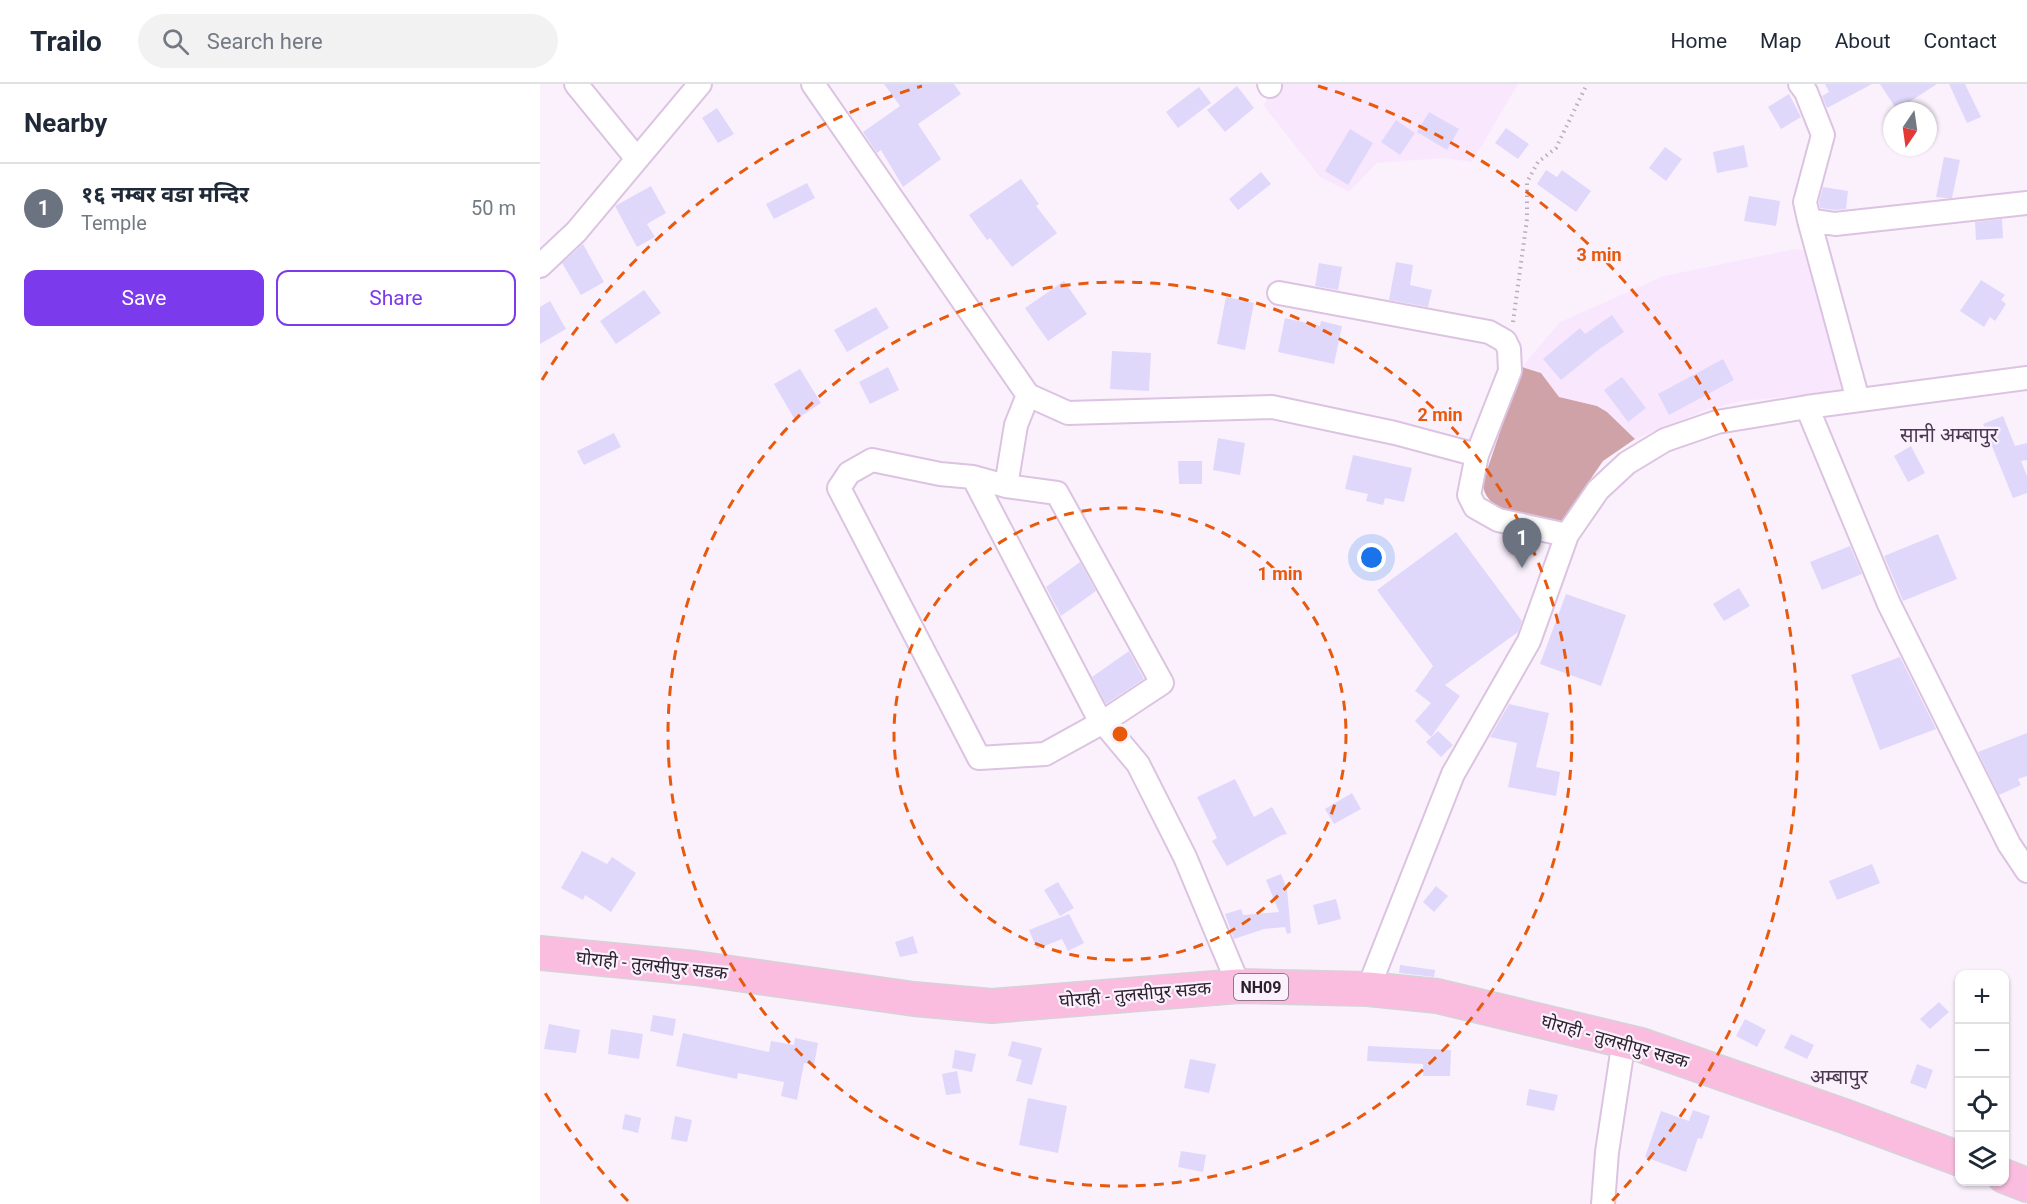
<!DOCTYPE html>
<html lang="en">
<head>
<meta charset="utf-8">
<style>
	:root { --surface:#fff; --page:#f2f2f3; --text:#1f2937; --muted:#747a83; --line:#e0e1e3; --accent:#7c3aed }
	body { margin:0; font-family:Roboto,"Noto Sans Devanagari",sans-serif; background:var(--page); color:var(--text) }
	.controls { position:absolute; right:18px; bottom:18px; display:grid; overflow:hidden; border-radius:12px; box-shadow:0 2px 4px #0004 }
	.controls button { width:54px; height:54px; display:grid; place-items:center; padding:0; border:0; border-bottom:2px solid var(--line); background:var(--surface); color:var(--text); font:30px sans-serif }
	.compass { position:absolute; left:1343px; top:18px; width:54px; height:54px; border-radius:50%; background:var(--surface); box-shadow:0 2px 4px #0004; rotate:193deg }
	.you { position:absolute; left:832px; top:474px; width:21px; height:21px; margin:-15px; border:4px solid #fff; border-radius:50%; background:#1a73e8; box-shadow:0 0 0 9px #1a73e833 }
	.badge { display:grid; place-items:center; width:39px; height:39px; border-radius:50%; background:var(--accent); color:#fff; font-size:20px; font-weight:700 }
	.pin { position:absolute; translate:-50% -50px; filter:drop-shadow(0 2px 3px #0008) }
	.pin::after { content:''; position:absolute; top:32px; width:21px; height:18px; background:inherit; clip-path:polygon(0 0,100% 0,50% 100%) }
	.list { margin:0; padding:0; list-style:none }
	h2 { display:flex; justify-content:space-between; align-items:center; height:78px; margin:0; padding:0 24px; font-size:26px }
	h2 small { font-size:20px; font-weight:400; color:var(--muted) }
	.list li { display:grid; grid-template-columns:39px 1fr auto; gap:18px; align-items:center; box-sizing:border-box; height:90px; padding:0 24px; border-top:2px solid var(--line) }
	.list b { display:block; font-size:22px; white-space:nowrap }
	.list p { margin:0; font-size:20px; white-space:nowrap; color:var(--muted) }
	.list em { font-size:20px; font-style:normal; color:var(--muted) }
	.actions { display:flex; gap:12px; padding:18px 24px }
	.actions a { flex:1; padding:14px 0; border:2px solid var(--accent); border-radius:12px; text-align:center; font-size:21px; color:var(--accent) }
	.actions .main { background:var(--accent); color:#fff }
	.icon { flex:none; width:33px; height:33px; fill:none; stroke:currentColor; stroke-width:2; stroke-linecap:round; stroke-linejoin:round }
	.map { position:relative; flex:none; width:1487px; height:1120px; overflow:hidden }
	header { display:flex; align-items:center; gap:36px; box-sizing:border-box; height:84px; padding:0 30px; background:var(--surface); border-bottom:2px solid var(--line) }
	header strong { font-size:28px }
	nav { display:flex; gap:33px; margin-inline-start:auto; font-size:21px }
	.search { width:420px; height:54px; background:var(--page); display:flex; align-items:center; gap:15px; box-sizing:border-box; padding:0 21px; border-radius:33px; color:var(--muted); font-size:22px }
	main { display:flex }
	aside { flex:1; background:var(--surface) }
	.map>svg:first-child { display:block }
	.built { fill:#f9e7fd }
	.forest { fill:#cfa2a8 }
	.building { fill:#dfd8fb }
	.lines { fill:none; stroke-linecap:round; stroke-linejoin:round }
	.street-casing { stroke:#dcc3e1; stroke-width:26 }
	.primary-casing { stroke:#d5d3d5; stroke-width:36 }
	.path { stroke:#b8aeba; stroke-width:4; stroke-dasharray:1.5 4.5; stroke-linecap:butt }
	.street { stroke:#fff; stroke-width:22 }
	.primary { stroke:#fabde0; stroke-width:33 }
	.ring { fill:none; stroke:#e8590c; stroke-width:3; stroke-dasharray:10 8 }
	.labels { text-anchor:middle; dominant-baseline:central; stroke-width:4.5; stroke-linejoin:round; paint-order:stroke }
	.shield { fill:#fbf1fd; stroke:#69606b; stroke-width:1.5 }
	.shield-label { font-size:16px; font-weight:bold; fill:#2b222d }
	.street-label { font-size:18px; fill:#2b222d; stroke:#fbf1fd }
	.neighbourhood-label { font-size:20px; fill:#4b3750; stroke:#fbf1fd }
	.centre { fill:#e8590c; stroke:#fbf1fd; stroke-width:3 }
	.ring-label { font-size:18px; text-anchor:middle; font-weight:bold; fill:#e8590c; stroke:#fbf1fd; stroke-width:4.5; stroke-linejoin:round; paint-order:stroke }
</style>
</head>
<body>
<header>
<strong>Trailo</strong>
<div class="search"><svg class="icon" aria-label="search" viewBox="0 0 24 24"><circle cx="10" cy="10" r="6"/><path d="M15 15l6 6"/></svg>Search here</div>
<nav><a>Home</a><a>Map</a><a>About</a><a>Contact</a></nav>
</header>
<main>
<aside>
<h2>Nearby<small></small></h2>
<ul class="list">
<li><span class="badge" style="background:#6b7280">1</span><div><b>१६ नम्बर वडा मन्दिर</b><p>Temple</p></div><em>50 m</em></li>
</ul>
<div class="actions"><a class="main">Save</a><a>Share</a></div>
</aside>
<div class="map">
<svg width="1487" height="1120" viewBox="0 0 1487 1120">
	<rect width="100%" height="100%" fill="#fbf1fd"/>
	<!-- built -->
	<path class="built" d="M 736,0 L 978,0 L 932,78 L 903,74 L 837,79 L 809,108 L 780,93 L 723,21 L 737,3 Z
		M 1255,165 L 1263,166 L 1269,170 L 1302,308 L 1202,317 L 1169,325 L 1095,355 L 1067,328 L 1057,322 L 1019,313 L 1001,289 L 982,283 L 1020,238 L 1124,192 Z"/>
	<!-- forest -->
	<path class="forest" d="M 982,283 L 1001,289 L 1019,313 L 1057,322 L 1067,328 L 1095,355 L 1063,377 L 1019,441 C 995,434 942,430 943,398 Z"/>
	<!-- building -->
	<path class="building" d="M 344,0 L 414,0 L 421,10 L 378,40 L 401,75 L 363,103 L 341,66 L 337,69 L 323,48 L 360,22 Z
		M 1285,0 L 1332,0 L 1287,24 L 1282,12 L 1289,8 Z
		M 1340,0 L 1397,0 L 1357,26 Z
		M 1409,0 L 1425,0 L 1441,33 L 1427,39 Z
		M 697,2 L 714,24 L 685,48 L 667,26 Z
		M 659,3 L 671,19 L 638,44 L 626,28 Z
		M 1249,10 L 1261,33 L 1241,45 L 1228,23 Z
		M 177,24 L 194,50 L 178,59 L 162,34 Z
		M 889,28 L 919,45 L 907,66 L 877,48 Z
		M 856,36 L 875,49 L 860,71 L 841,58 Z
		M 966,44 L 989,60 L 978,75 L 955,59 Z
		M 810,45 L 833,59 L 808,101 L 785,87 Z
		M 1204,61 L 1208,83 L 1177,89 L 1173,68 Z
		M 1125,63 L 1142,75 L 1126,97 L 1109,84 Z
		M 1404,73 L 1420,76 L 1412,114 L 1405,114 L 1396,113 Z
		M 1006,86 L 1017,93 L 1022,86 L 1051,107 L 1036,128 L 997,100 Z
		M 721,88 L 731,100 L 698,126 L 689,115 Z
		M 481,95 L 499,120 L 496,122 L 517,149 L 472,183 L 450,154 L 447,156 L 429,131 Z
		M 267,99 L 275,114 L 234,135 L 226,120 Z
		M 111,102 L 126,129 L 107,140 L 115,153 L 97,163 L 75,122 Z
		M 1283,103 L 1308,107 L 1306,125 L 1295,126 L 1280,124 L 1279,118 Z
		M 1209,112 L 1240,117 L 1236,142 L 1204,137 Z
		M 1462,135 L 1463,154 L 1436,156 L 1435,138 Z
		M 43,160 L 64,198 L 41,211 L 22,179 Z
		M 856,178 L 873,181 L 870,201 L 892,206 L 888,223 L 849,216 Z
		M 779,179 L 802,183 L 798,206 L 775,202 Z
		M 1441,196 L 1465,211 L 1461,216 L 1466,220 L 1455,237 L 1450,233 L 1444,243 L 1420,227 Z
		M 524,197 L 547,230 L 508,257 L 485,224 Z
		M 104,206 L 121,229 L 76,260 L 60,237 Z
		M 686,213 L 714,219 L 705,266 L 677,260 Z
		M 10,217 L 26,245 L 0,260 L 0,223 Z
		M 336,223 L 349,244 L 307,268 L 294,246 Z
		M 1072,231 L 1084,248 L 1058,266 L 1021,296 L 1003,275 L 1040,244 L 1045,250 Z
		M 745,234 L 780,242 L 781,237 L 802,242 L 794,280 L 738,268 Z
		M 572,267 L 611,269 L 609,307 L 570,305 Z
		M 1183,275 L 1194,296 L 1129,331 L 1118,310 Z
		M 348,283 L 359,306 L 330,320 L 319,298 Z
		M 260,285 L 281,319 L 255,336 L 234,300 Z
		M 1082,293 L 1106,324 L 1088,338 L 1064,306 Z
		M 1463,332 L 1475,362 L 1487,359 L 1487,376 L 1481,377 L 1487,392 L 1487,409 L 1473,414 L 1443,340 Z
		M 74,349 L 81,363 L 44,381 L 37,367 Z
		M 678,354 L 705,359 L 700,391 L 673,386 Z
		M 1371,362 L 1385,389 L 1368,398 L 1354,372 Z
		M 813,371 L 872,384 L 864,418 L 845,414 L 843,421 L 826,417 L 828,410 L 805,405 Z
		M 638,377 L 662,377 L 662,400 L 639,400 Z
		M 916,448 L 982,537 L 978,548 L 905,601 L 920,612 L 891,653 L 875,637 L 891,619 L 875,607 L 893,582 L 837,506 Z
		M 1398,450 L 1417,495 L 1363,517 L 1344,472 Z
		M 1310,462 L 1322,490 L 1282,506 L 1270,478 Z
		M 540,478 L 556,507 L 521,532 L 506,503 Z
		M 1199,504 L 1210,522 L 1184,537 L 1173,520 Z
		M 1026,510 L 1086,531 L 1061,602 L 1000,580 Z
		M 589,567 L 604,595 L 566,620 L 552,593 Z
		M 1360,573 L 1396,645 L 1340,666 L 1311,591 Z
		M 969,620 L 1009,629 L 996,683 L 1020,688 L 1016,712 L 968,703 L 977,659 L 950,653 Z
		M 898,647 L 913,661 L 901,673 L 886,658 Z
		M 1487,649 L 1487,692 L 1478,695 L 1481,701 L 1459,711 L 1438,668 Z
		M 695,695 L 714,733 L 732,723 L 747,750 L 742,751 L 687,782 L 672,757 L 677,754 L 657,713 Z
		M 812,709 L 821,725 L 794,740 L 785,725 Z
		M 42,767 L 67,780 L 72,773 L 96,789 L 71,828 L 45,811 L 43,816 L 21,804 Z
		M 1332,780 L 1340,799 L 1297,816 L 1289,797 Z
		M 741,790 L 747,805 L 751,849 L 747,850 L 745,843 L 724,845 L 694,855 L 685,830 L 701,825 L 703,831 L 739,828 L 726,796 Z
		M 518,798 L 534,824 L 520,832 L 504,806 Z
		M 896,802 L 908,812 L 894,828 L 883,818 Z
		M 796,815 L 801,835 L 778,841 L 773,821 Z
		M 529,830 L 544,859 L 528,867 L 522,855 L 497,865 L 489,846 Z
		M 373,852 L 378,869 L 360,873 L 355,858 Z
		M 860,881 L 895,886 L 894,893 L 859,889 Z
		M 1399,918 L 1409,928 L 1390,945 L 1380,935 Z
		M 113,931 L 136,935 L 133,952 L 110,947 Z
		M 1205,935 L 1226,946 L 1217,963 L 1196,952 Z
		M 9,940 L 40,946 L 36,969 L 4,965 Z
		M 71,945 L 103,950 L 99,975 L 68,970 Z
		M 143,949 L 229,968 L 231,957 L 254,961 L 255,954 L 278,959 L 274,981 L 264,979 L 257,1016 L 241,1012 L 244,998 L 198,989 L 197,995 L 136,982 Z
		M 1251,950 L 1274,961 L 1267,975 L 1244,964 Z
		M 472,957 L 502,964 L 492,1001 L 476,997 L 482,976 L 468,972 Z
		M 828,962 L 911,966 L 910,992 L 883,992 L 883,980 L 827,977 Z
		M 415,966 L 436,970 L 432,988 L 412,984 Z
		M 650,975 L 676,980 L 669,1009 L 644,1004 Z
		M 1377,980 L 1393,986 L 1386,1005 L 1370,999 Z
		M 417,987 L 421,1009 L 406,1011 L 402,990 Z
		M 989,1005 L 1018,1011 L 1014,1027 L 986,1021 Z
		M 488,1014 L 527,1022 L 518,1069 L 479,1061 Z
		M 1153,1026 L 1170,1032 L 1162,1055 L 1158,1054 L 1146,1088 L 1105,1073 L 1121,1027 L 1149,1037 Z
		M 85,1030 L 101,1034 L 98,1049 L 82,1045 Z
		M 135,1032 L 152,1036 L 147,1058 L 131,1055 Z
		M 641,1067 L 666,1071 L 663,1088 L 638,1083 Z"/>
	<g class="lines">
		<defs>
			<path id="street" d="M 36,0 L 97,75
				M 273,0 L 488,311 L 476,341 L 466,402
				M 729,0 L 730,2
				M 1260,0 L 1266,8 L 1283,51 L 1265,118 L 1269,136 L 1295,140 L 1487,119
				M 1269,136 L 1318,316
				M 0,182 L 36,148 L 160,0
				M 739,209 L 949,248 L 965,257 L 969,265 L 970,287 L 937,371 L 929,411 L 935,423 L 958,436 L 1027,451
				M 488,311 L 528,329 L 732,323 L 855,349 L 937,371
				M 1267,323 L 1349,520 L 1469,760 L 1487,787
				M 332,376 L 400,390 L 433,393 L 466,402 L 517,409 L 622,599 L 563,638 L 505,670 L 439,674 L 299,404 L 309,389 Z
				M 433,393 L 557,631 L 598,680 L 645,773 L 699,902
				M 828,905 L 913,690 L 989,557 L 1027,451 L 1058,406 L 1087,379 L 1125,356 L 1177,338 L 1267,323 L 1487,294
				M 1063,1120 L 1067,1068 L 1084,956"/>
			<path id="primary" d="M 0,869 L 155,884 L 374,915 L 452,922 L 699,902 L 828,905 L 897,912 L 1101,961 L 1304,1032 L 1420,1075
				M 1464,1092 L 1487,1101"/>
		</defs>
		<!-- street casing -->
		<use href="#street" class="street-casing"/>
		<!-- primary casing -->
		<use href="#primary" class="primary-casing"/>
		<!-- path -->
		<path class="path" d="M 973,238 L 987,135 L 987,98 L 998,78 L 1016,64 L 1047,0"/>
		<!-- street -->
		<use href="#street" class="street"/>
		<!-- primary -->
		<use href="#primary" class="primary"/>
	</g>
	<!-- distance rings -->
	<g class="ring">
		<circle cx="580" cy="650" r="226"/>
		<circle cx="580" cy="650" r="452"/>
		<path d="M88 1117A678 678 0 0 1 2 1004M2 296A678 678 0 0 1 382 2M778 2A678 678 0 0 1 1072 1117"/>
	</g>
	<g class="labels">
		<!-- shield labels -->
		<rect class="shield" x="694" y="890" width="54" height="26" rx="4.5"/>
		<g class="shield-label">
			<text x="721" y="903">NH09</text>
		</g>
		<!-- street labels -->
		<g class="street-label">
			<text transform="translate(112 881) rotate(6)">घोराही - तुलसीपुर सडक</text>
			<text transform="translate(595 910) rotate(-5)">घोराही - तुलसीपुर सडक</text>
			<text transform="translate(1075 957) rotate(16)">घोराही - तुलसीपुर सडक</text>
		</g>
		<!-- neighbourhood labels -->
		<g class="neighbourhood-label">
			<text x="1409" y="351">सानी अम्बापुर</text>
			<text x="1299" y="993">अम्बापुर</text>
		</g>
	</g>
	<circle cx="580" cy="650" r="9" class="centre"/>
	<g class="ring-label">
		<text x="1059" y="177">3 min</text>
		<text x="900" y="337">2 min</text>
		<text x="740" y="496">1 min</text>
	</g>
</svg>
<div class="controls">
<button>+</button>
<button>−</button>
<button><svg class="icon" aria-label="locate" viewBox="0 0 24 24"><circle cx="12" cy="12" r="6"/><path d="M12 2v4M12 18v4M2 12h4M18 12h4"/></svg></button>
<button><svg class="icon" aria-label="layers" viewBox="0 0 24 24"><path d="M12 4l9 5-9 5-9-5zM3 14l9 5 9-5"/></svg></button>
</div>
<svg class="compass" viewBox="-18 -18 36 36"><path d="M0-13l5 13h-10z" fill="#e53935"/><path d="M0 13l5-13h-10z" fill="#747a83"/></svg>
<div class="you"></div>
<div class="pin badge" style="left:982px;top:484px;background:#6b7280">1</div>
</div>
</main>
</body>
</html>
